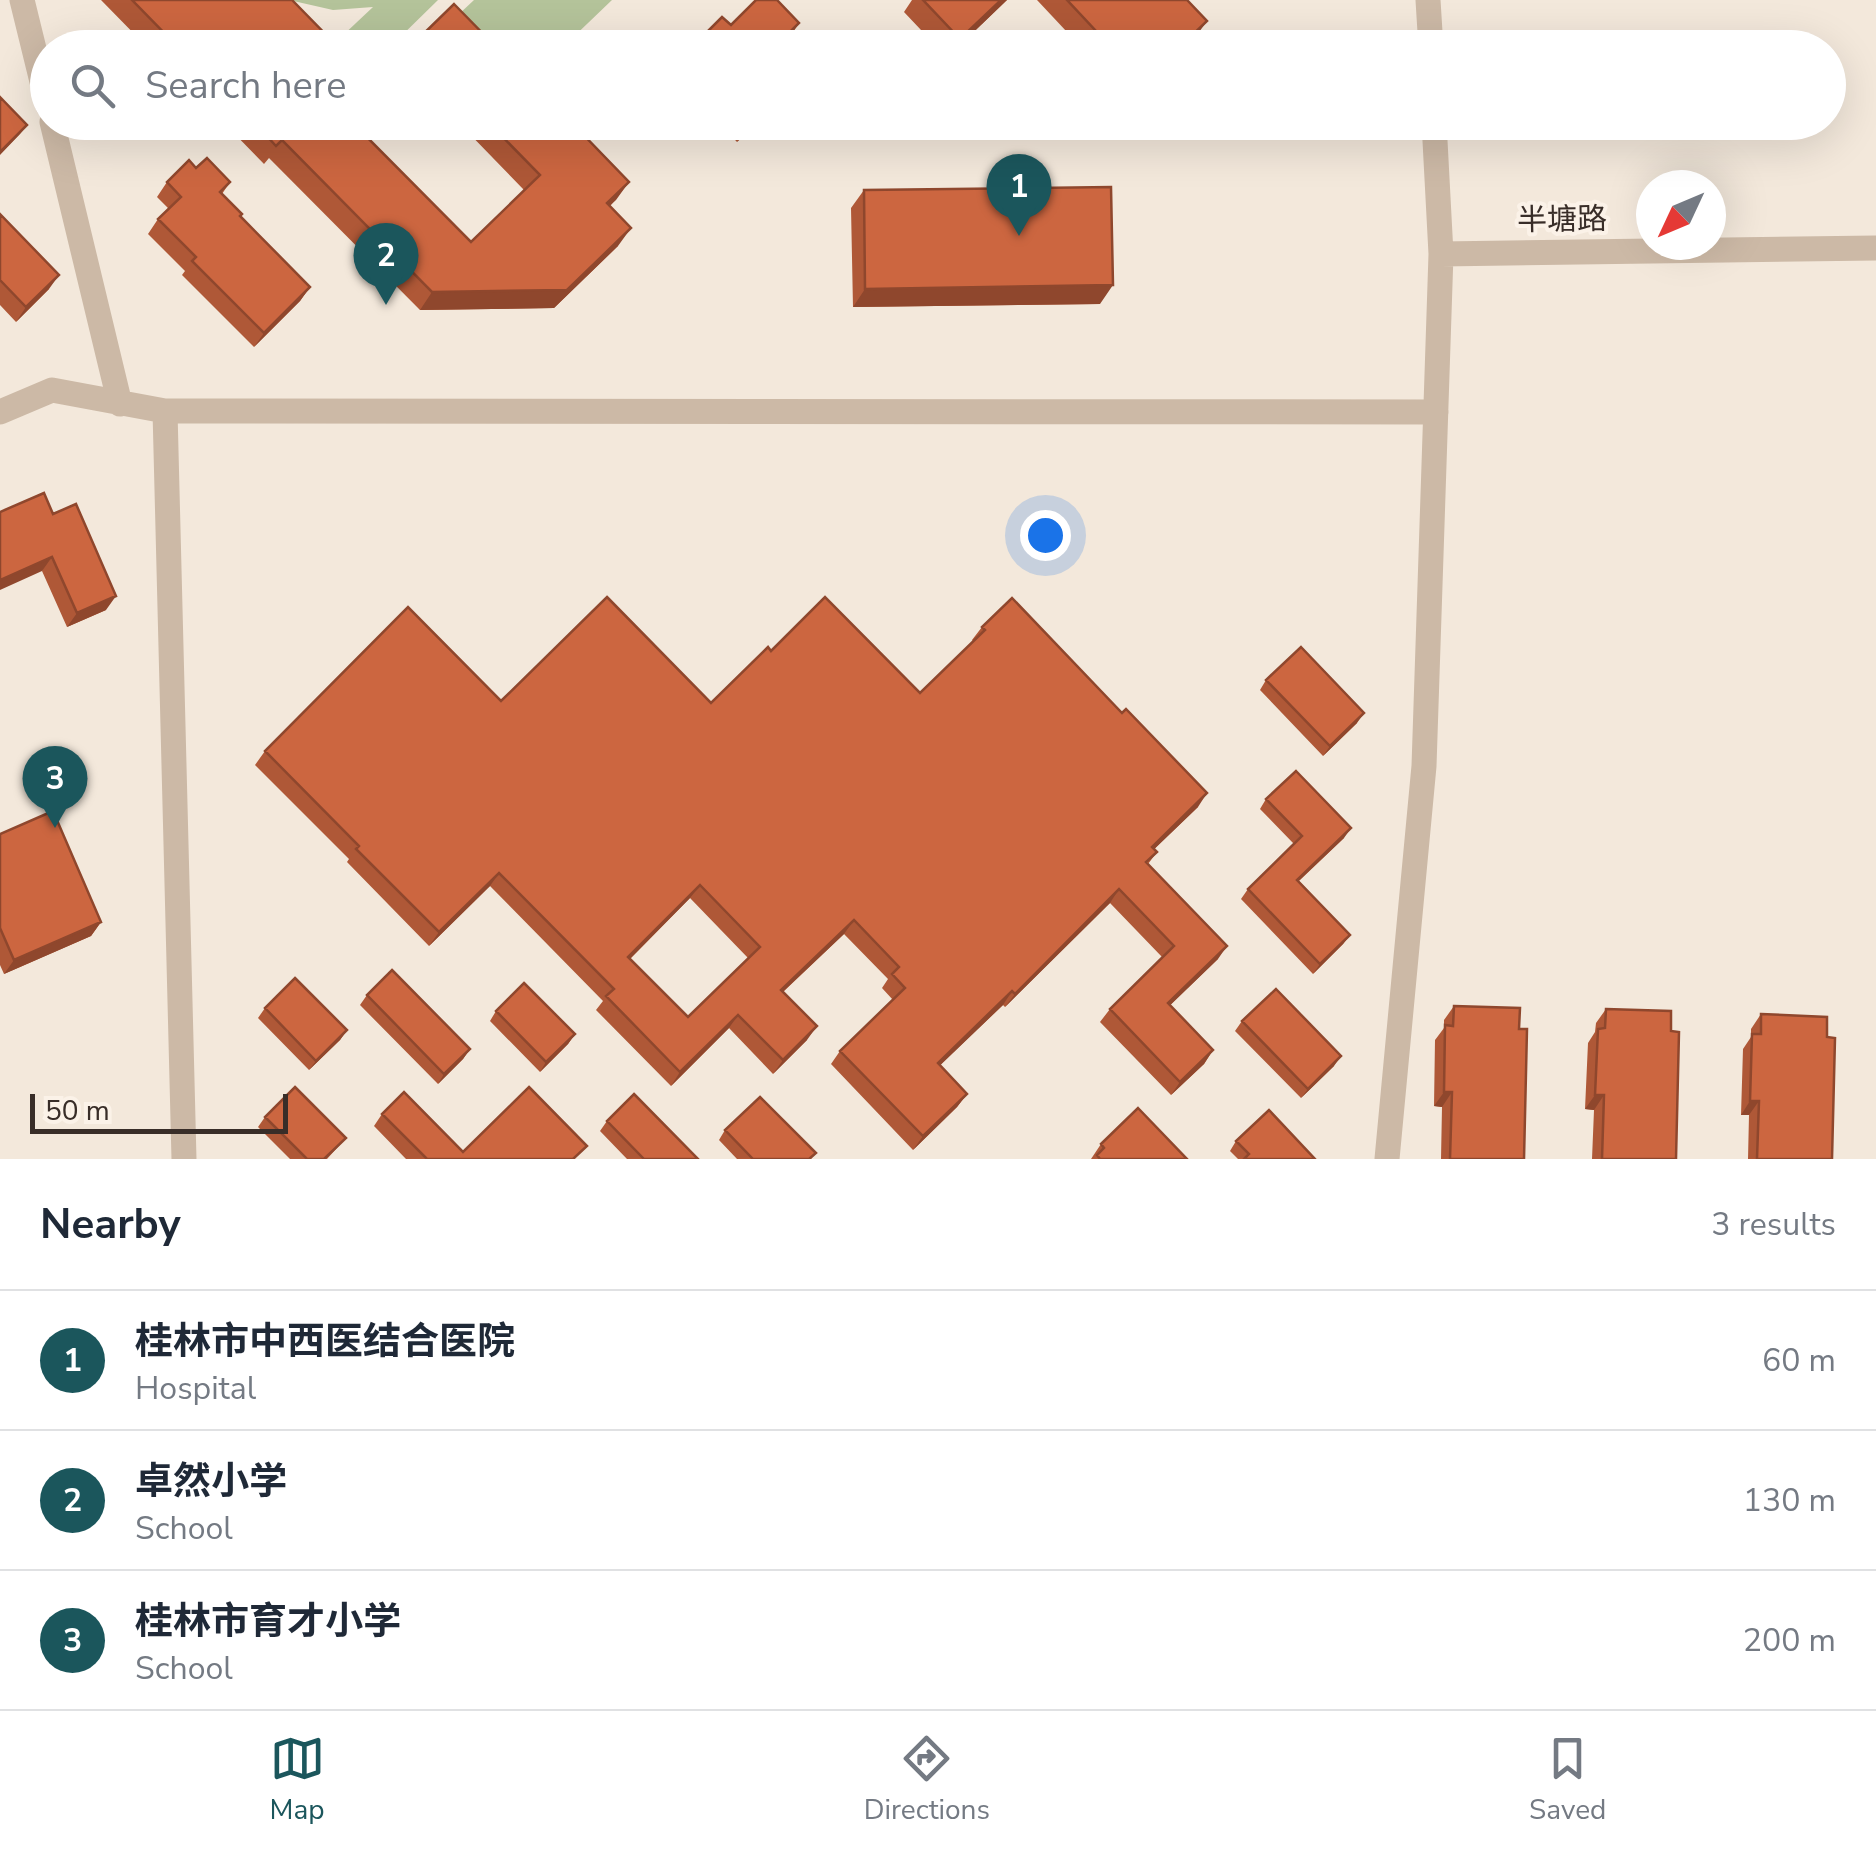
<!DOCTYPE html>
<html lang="en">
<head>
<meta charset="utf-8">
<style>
	:root { --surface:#fff; --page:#f6f6f7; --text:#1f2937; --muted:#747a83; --line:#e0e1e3; --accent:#1b565c }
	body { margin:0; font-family:"Nunito Sans","Noto Sans SC",sans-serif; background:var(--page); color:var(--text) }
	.compass { position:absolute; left:1636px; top:170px; width:90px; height:90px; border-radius:50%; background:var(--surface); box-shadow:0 10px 40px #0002; rotate:226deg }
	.scale { position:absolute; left:30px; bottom:25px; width:258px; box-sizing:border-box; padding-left:10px; border:5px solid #382d28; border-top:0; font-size:28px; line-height:35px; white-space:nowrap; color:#382d28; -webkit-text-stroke:8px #fbf2e8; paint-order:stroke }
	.you { position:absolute; left:1045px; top:535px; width:35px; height:35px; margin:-25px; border:8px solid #fff; border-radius:50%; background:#1a73e8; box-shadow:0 0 0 15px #1a73e833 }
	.badge { display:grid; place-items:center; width:65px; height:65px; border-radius:50%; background:var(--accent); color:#fff; font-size:32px; font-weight:700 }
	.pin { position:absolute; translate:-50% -82px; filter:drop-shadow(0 2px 5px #0008) }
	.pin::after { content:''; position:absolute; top:52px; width:35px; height:30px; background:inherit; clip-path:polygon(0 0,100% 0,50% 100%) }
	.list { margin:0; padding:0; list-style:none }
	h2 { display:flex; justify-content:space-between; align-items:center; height:130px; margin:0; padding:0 40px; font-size:42px }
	h2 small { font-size:32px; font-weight:400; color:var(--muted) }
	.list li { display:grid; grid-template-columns:65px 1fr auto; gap:30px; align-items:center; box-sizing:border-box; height:140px; padding:0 40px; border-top:2px solid var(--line) }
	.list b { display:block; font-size:38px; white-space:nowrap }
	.list p { margin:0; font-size:32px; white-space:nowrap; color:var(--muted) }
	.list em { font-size:32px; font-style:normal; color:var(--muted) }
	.icon { flex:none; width:55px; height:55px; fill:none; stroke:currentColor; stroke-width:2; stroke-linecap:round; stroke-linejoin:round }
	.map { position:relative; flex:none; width:1876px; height:1159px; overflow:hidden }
	.search { position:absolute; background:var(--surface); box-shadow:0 10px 40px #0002; left:30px; right:30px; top:30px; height:110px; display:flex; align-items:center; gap:25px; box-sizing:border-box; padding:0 35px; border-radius:55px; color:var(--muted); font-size:38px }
	.sheet { height:550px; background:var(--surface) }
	nav { display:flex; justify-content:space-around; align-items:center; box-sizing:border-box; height:140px; border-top:2px solid var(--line); background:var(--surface); font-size:28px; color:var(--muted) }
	nav a { display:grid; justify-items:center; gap:5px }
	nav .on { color:var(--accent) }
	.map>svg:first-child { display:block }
	.garden { fill:#b4c39a }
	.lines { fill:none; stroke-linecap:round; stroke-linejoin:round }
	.minor { stroke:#ccb9a6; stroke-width:25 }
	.wall { fill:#af5837; fill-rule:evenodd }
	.shaded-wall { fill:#8f472d }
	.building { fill:#cc6640; stroke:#8f472d; stroke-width:2.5; fill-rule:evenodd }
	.labels { text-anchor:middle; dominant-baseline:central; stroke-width:8; stroke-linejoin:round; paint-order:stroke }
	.street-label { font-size:30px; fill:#382d28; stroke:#fbf2e8 }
</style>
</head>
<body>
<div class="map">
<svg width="1876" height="1159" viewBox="0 0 1876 1159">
	<rect width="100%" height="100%" fill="#f3e8db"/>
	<!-- garden -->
	<path class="garden" d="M 289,0 L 438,0 L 389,48 L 347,47 L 339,39 L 373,7 L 333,10 Z
		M 474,0 L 612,0 L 563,47 L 488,47 L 457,16 Z"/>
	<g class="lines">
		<!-- minor -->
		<path class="minor" d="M 22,0 L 48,106
			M 1428,0 L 1431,48
			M 52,122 L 120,404
			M 1434,122 L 1441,254 L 1876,248
			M 165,411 L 184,1159
			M 0,412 L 52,390 L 165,411 L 1436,412
			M 1387,1159 L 1424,766 L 1441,254"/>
	</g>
	<!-- wall -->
	<path class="wall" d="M 101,0 L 292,0 L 339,48 L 148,48 Z
		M 912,0 L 1007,0 L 957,48 L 938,48 L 904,12 Z
		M 1037,0 L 1187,0 L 1194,39 L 1186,48 L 1082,48 Z
		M 223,122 L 352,122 L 471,242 L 524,190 L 458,122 L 571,122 L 629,182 L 610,206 L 618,246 L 554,308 L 420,310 L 269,158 L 264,164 Z
		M 718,122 L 758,122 L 737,142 Z
		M 167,182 L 230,182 L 222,194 L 240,216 L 310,287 L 300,301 L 254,347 L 182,275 L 185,271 L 148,234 L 158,219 L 169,209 L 157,197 Z
		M 864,190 L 1100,304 L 853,307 L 851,208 Z
		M 0,214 L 49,289 L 16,322 L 0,305 Z
		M 53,514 L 106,610 L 67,627 L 42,571 Z
		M 982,627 L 1198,807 L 1154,849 L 1157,852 L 1148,864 L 1218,959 L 1170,1005 L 1213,1050 L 1204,1064 L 1171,1095 L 1100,1022 L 1110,1009 L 1163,958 L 1110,903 L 1005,1007 L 1003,1005 L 940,1065 L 967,1094 L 957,1107 L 913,1150 L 831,1064 L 840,1051 L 893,1000 L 882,988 L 888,979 L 844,934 L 783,992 L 807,1040 L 773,1074 L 729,1028 L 671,1086 L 596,1010 L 603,1001 L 490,886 L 429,946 L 347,862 L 349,859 L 255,765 L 265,751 L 501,701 L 711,703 L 771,651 L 920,693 L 973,641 L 972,640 ZM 690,898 L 748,958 L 688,1017 L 630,959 Z
		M 1266,680 L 1357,723 L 1323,756 L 1260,690 Z
		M 1266,799 L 1344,838 L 1299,881 L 1350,935 L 1343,944 L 1313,974 L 1241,899 L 1248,889 L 1294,844 L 1260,809 Z
		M 0,834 L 101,922 L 91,936 L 4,974 L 0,965 Z
		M 367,995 L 470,1049 L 463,1059 L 438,1084 L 360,1005 Z
		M 1454,1006 L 1519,1029 L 1524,1159 L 1441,1159 L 1442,1107 L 1434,1106 L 1435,1040 L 1444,1028 L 1444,1020 Z
		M 265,1008 L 347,1030 L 340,1040 L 309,1070 L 258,1018 Z
		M 1606,1009 L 1671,1031 L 1676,1159 L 1592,1159 L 1594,1110 L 1585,1109 L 1588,1043 L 1595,1032 L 1596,1023 Z
		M 496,1011 L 575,1034 L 568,1044 L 540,1072 L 490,1021 Z
		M 1761,1014 L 1827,1037 L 1832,1159 L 1748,1159 L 1749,1115 L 1741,1115 L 1743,1049 L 1751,1037 L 1751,1029 Z
		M 1242,1021 L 1334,1066 L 1301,1098 L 1235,1031 Z
		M 382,1114 L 463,1152 L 577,1159 L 406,1159 L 374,1126 Z
		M 265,1117 L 346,1138 L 327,1159 L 290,1159 L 258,1127 Z
		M 607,1121 L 698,1159 L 627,1159 L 600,1131 Z
		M 725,1130 L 816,1153 L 811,1159 L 737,1159 L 719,1140 Z
		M 1236,1141 L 1315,1159 L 1238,1159 L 1230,1151 Z
		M 1101,1144 L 1187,1159 L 1091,1159 Z"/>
	<!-- shaded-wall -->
	<path class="shaded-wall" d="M 1001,0 L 1007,0 L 957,48 L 954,48 L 960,39 Z
		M 1207,21 L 1194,39 L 1186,48 L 1179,48 Z
		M 799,23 L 790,37 L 778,48 L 774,48 Z
		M 753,122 L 758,122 L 737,142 L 747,129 Z
		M 27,125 L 20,134 L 0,155 L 0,152 Z
		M 629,182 L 616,200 L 594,221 L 607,203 Z
		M 631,228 L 618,246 L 554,308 L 420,310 L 432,292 Z
		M 59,275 L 49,289 L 16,322 L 26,307 Z
		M 1113,285 L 1100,304 L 853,307 L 865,289 Z
		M 310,287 L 300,301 L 254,347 L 264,333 Z
		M 52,557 L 42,571 L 0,590 L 0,580 Z
		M 116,596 L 106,610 L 67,627 L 77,613 Z
		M 1364,713 L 1357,723 L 1323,756 L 1330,746 Z
		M 1207,793 L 1198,807 L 1143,860 L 1152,847 Z
		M 1351,828 L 1344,838 L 1290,889 L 1297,880 Z
		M 499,873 L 490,886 L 429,946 L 439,932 Z
		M 700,885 L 690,898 L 619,970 L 628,957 Z
		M 1119,889 L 1110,903 L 1005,1007 L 1015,994 Z
		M 854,920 L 844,934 L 771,1003 L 781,990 Z
		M 101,922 L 91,936 L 4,974 L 14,960 Z
		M 1350,935 L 1343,944 L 1313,974 L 1320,964 Z
		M 1227,946 L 1218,959 L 1158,1017 L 1168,1003 Z
		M 1012,991 L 1003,1005 L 928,1077 L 938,1063 Z
		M 738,1015 L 729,1028 L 671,1086 L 680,1072 Z
		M 817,1026 L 807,1040 L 773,1074 L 783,1060 Z
		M 347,1030 L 340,1040 L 309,1070 L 316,1061 Z
		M 575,1034 L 568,1044 L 540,1072 L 546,1062 Z
		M 470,1049 L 463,1059 L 438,1084 L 444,1074 Z
		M 1213,1050 L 1204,1064 L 1171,1095 L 1180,1082 Z
		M 1341,1056 L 1334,1066 L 1301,1098 L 1308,1089 Z
		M 1444,1092 L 1452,1092 L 1442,1107 L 1434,1106 Z
		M 967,1094 L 957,1107 L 913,1150 L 923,1136 Z
		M 1595,1095 L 1604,1095 L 1594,1110 L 1585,1109 Z
		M 1750,1101 L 1759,1101 L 1749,1115 L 1741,1115 Z"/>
	<!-- building -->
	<path class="building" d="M 132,0 L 292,0 L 339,48 L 179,48 Z
		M 756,0 L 777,0 L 799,23 L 774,48 L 691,48 L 722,17 L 731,25 Z
		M 923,0 L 1001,0 L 960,39 Z
		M 1067,0 L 1187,0 L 1207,21 L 1179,48 L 1112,48 Z
		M 454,4 L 497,48 L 414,48 L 412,45 Z
		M 0,97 L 27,125 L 0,152 Z
		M 254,122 L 352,122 L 471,242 L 540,175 L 488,122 L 571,122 L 629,182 L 607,203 L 631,228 L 567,290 L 432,292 L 282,140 L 276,146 Z
		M 741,122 L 753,122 L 747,129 Z
		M 207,158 L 230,182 L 220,192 L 242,214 L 240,216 L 310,287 L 264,333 L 192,261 L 196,257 L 158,219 L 181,197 L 167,182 L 189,160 L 196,168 Z
		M 1111,187 L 1113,285 L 865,289 L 864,190 Z
		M 0,214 L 59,275 L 26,307 L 0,280 Z
		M 44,493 L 53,514 L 76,504 L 116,596 L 77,613 L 52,557 L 0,580 L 0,512 Z
		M 607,597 L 711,703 L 768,647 L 771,651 L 825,597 L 920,693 L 985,630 L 982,627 L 1012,598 L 1122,713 L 1126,709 L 1207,793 L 1152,847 L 1157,852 L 1146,862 L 1227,946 L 1168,1003 L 1213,1050 L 1180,1082 L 1110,1009 L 1174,946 L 1119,889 L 1015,994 L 1012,991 L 938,1063 L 967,1094 L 923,1136 L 840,1051 L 905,988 L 892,974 L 899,967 L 854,920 L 781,990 L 817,1026 L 783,1060 L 738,1015 L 680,1072 L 606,996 L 614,989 L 499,873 L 439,932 L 356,849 L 359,846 L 265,751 L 408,607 L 501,701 ZM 700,885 L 760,947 L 688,1017 L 628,957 Z
		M 1301,647 L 1364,713 L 1330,746 L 1266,680 Z
		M 1296,771 L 1351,828 L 1297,880 L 1350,935 L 1320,964 L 1248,889 L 1302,836 L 1266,799 Z
		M 53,811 L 101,922 L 14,960 L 0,928 L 0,834 Z
		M 392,970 L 470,1049 L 444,1074 L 367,995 Z
		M 295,978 L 347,1030 L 316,1061 L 265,1008 Z
		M 524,983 L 575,1034 L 546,1062 L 496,1011 Z
		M 1276,989 L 1341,1056 L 1308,1089 L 1242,1021 Z
		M 1454,1006 L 1520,1008 L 1519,1029 L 1527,1029 L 1524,1159 L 1450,1159 L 1452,1092 L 1444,1092 L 1445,1025 L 1453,1026 Z
		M 1606,1009 L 1671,1011 L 1671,1031 L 1679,1032 L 1676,1159 L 1602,1159 L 1604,1095 L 1595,1095 L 1598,1029 L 1605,1028 Z
		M 1761,1014 L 1827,1017 L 1827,1037 L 1835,1038 L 1832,1159 L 1757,1159 L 1759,1101 L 1750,1101 L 1752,1034 L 1761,1034 Z
		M 295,1087 L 346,1138 L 324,1159 L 307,1159 L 265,1117 Z
		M 529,1087 L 587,1146 L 573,1159 L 427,1159 L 382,1114 L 404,1092 L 463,1152 Z
		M 634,1094 L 698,1159 L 644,1159 L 607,1121 Z
		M 760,1097 L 816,1153 L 809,1159 L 753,1159 L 725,1130 Z
		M 1138,1108 L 1187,1159 L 1100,1159 L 1097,1155 L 1104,1148 L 1101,1144 Z
		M 1269,1110 L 1315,1159 L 1244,1159 L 1249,1154 L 1236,1141 Z"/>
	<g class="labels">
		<!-- street labels -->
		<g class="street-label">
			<text transform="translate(1562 220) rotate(-1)">半塘路</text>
		</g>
	</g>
</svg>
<svg class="compass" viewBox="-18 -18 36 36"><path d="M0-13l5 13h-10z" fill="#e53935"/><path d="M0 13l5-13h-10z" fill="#747a83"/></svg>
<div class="scale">50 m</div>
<div class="you"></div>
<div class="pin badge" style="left:1019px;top:236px">1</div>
<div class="pin badge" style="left:386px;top:305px">2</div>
<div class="pin badge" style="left:55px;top:828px">3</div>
<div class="search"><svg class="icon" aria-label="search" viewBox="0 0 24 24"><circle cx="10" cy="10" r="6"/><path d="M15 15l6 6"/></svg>Search here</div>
</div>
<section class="sheet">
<h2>Nearby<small>3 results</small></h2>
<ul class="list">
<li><span class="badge">1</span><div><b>桂林市中西医结合医院</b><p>Hospital</p></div><em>60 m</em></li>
<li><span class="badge">2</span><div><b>卓然小学</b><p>School</p></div><em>130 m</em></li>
<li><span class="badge">3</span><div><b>桂林市育才小学</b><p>School</p></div><em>200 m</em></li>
</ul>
</section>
<nav>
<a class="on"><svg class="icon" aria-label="map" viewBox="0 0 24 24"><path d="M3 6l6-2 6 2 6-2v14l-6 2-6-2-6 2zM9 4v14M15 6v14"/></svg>Map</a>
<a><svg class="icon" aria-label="directions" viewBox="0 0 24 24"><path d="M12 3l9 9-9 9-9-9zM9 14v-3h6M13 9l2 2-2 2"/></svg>Directions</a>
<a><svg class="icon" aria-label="saved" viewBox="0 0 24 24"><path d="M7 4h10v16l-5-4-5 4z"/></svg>Saved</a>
</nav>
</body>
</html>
